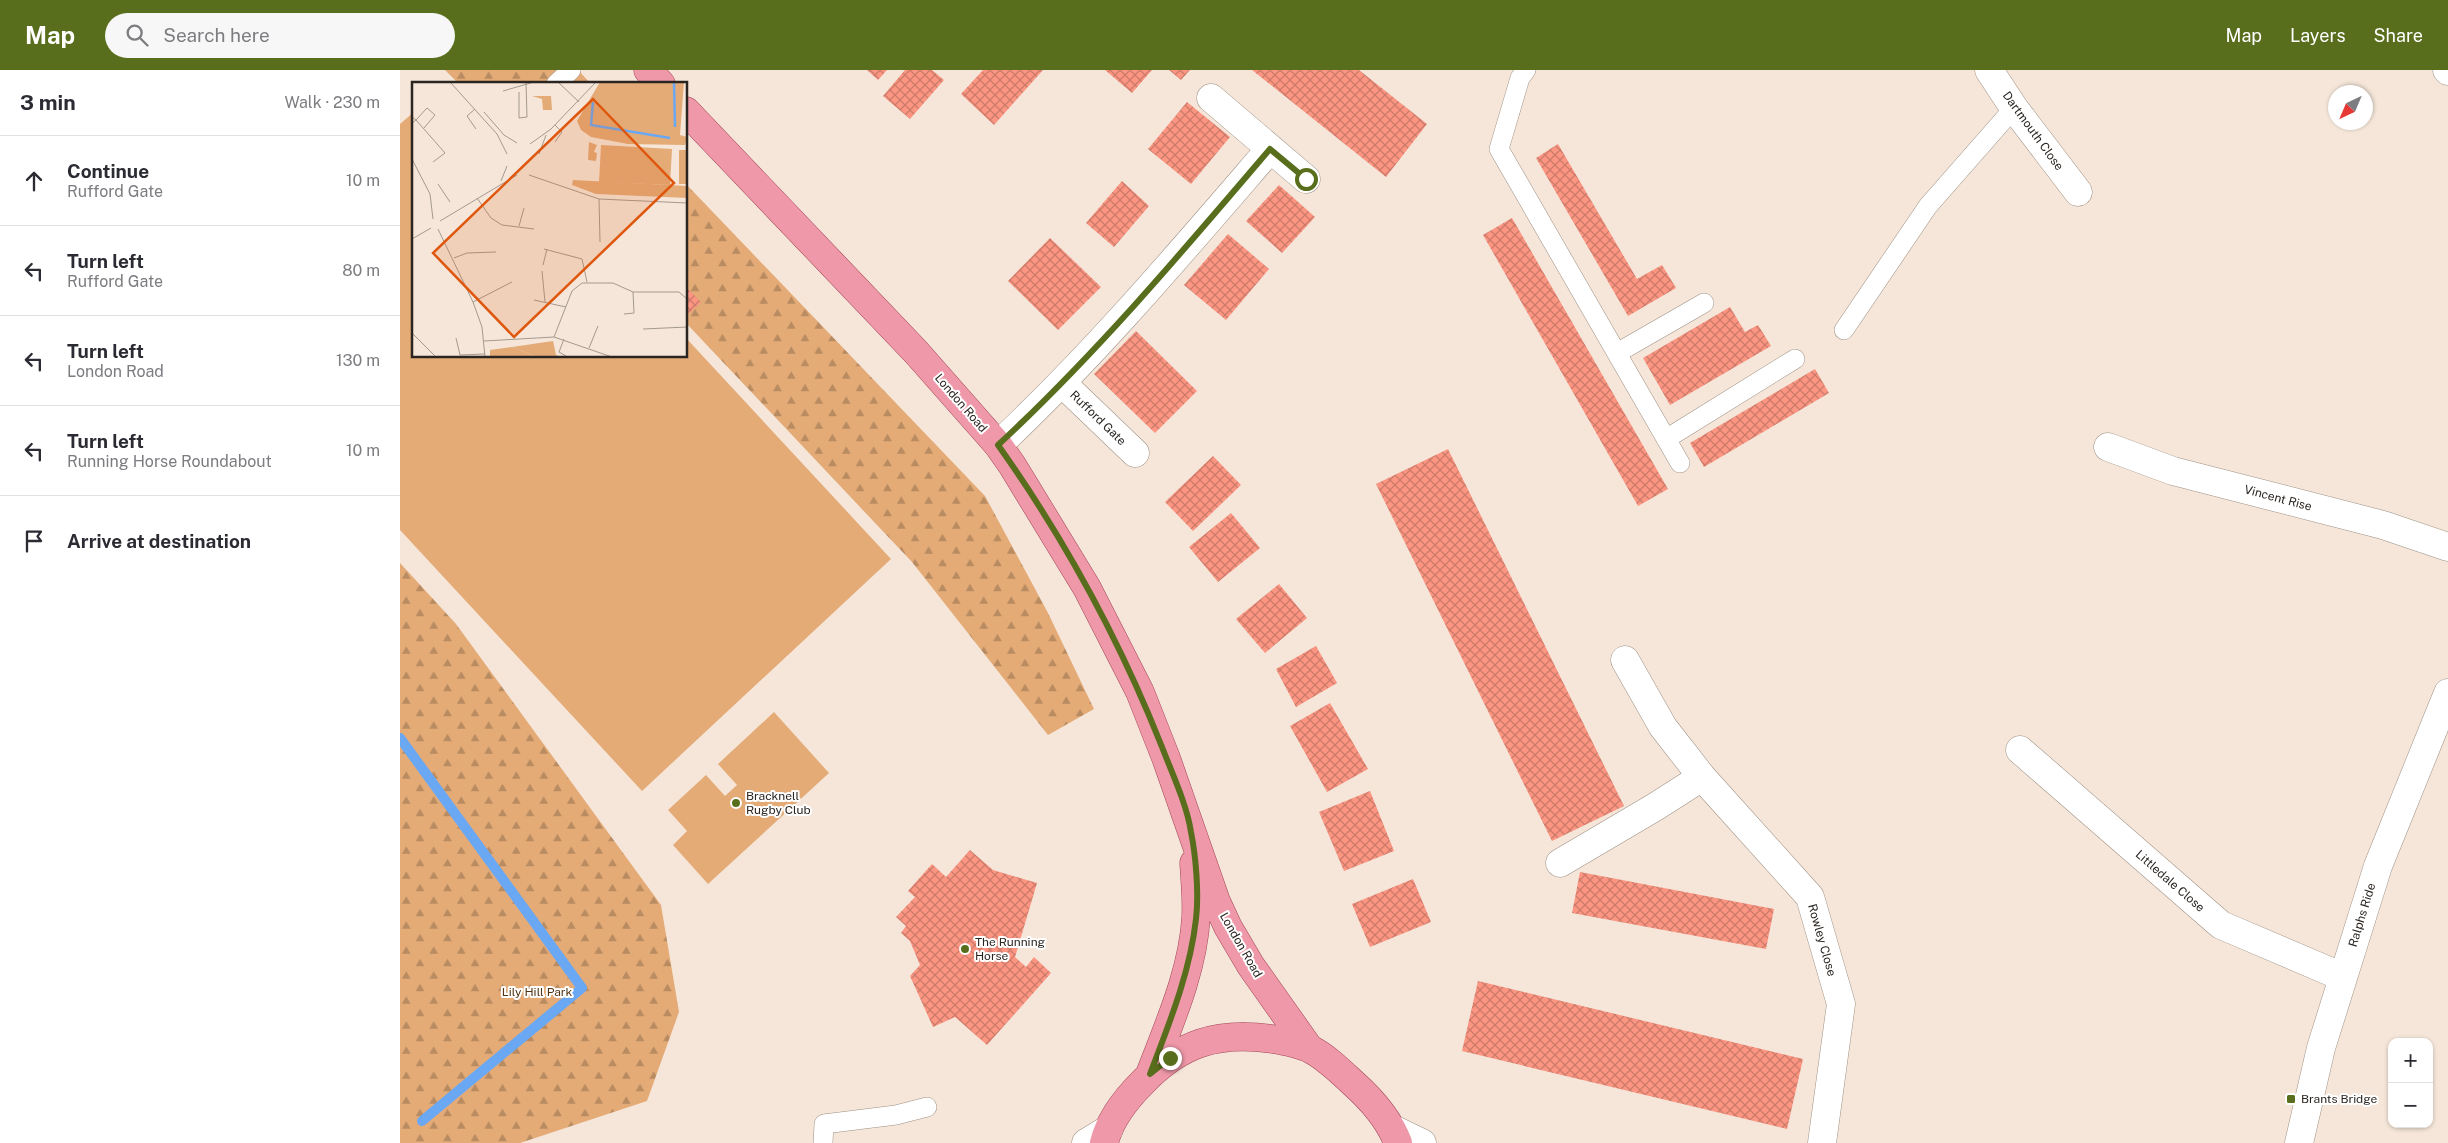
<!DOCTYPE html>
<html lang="en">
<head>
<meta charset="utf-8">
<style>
	:root { --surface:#fff; --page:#f7f7f7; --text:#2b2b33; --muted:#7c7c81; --line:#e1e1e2; --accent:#596e1c }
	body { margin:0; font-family:"Public Sans",sans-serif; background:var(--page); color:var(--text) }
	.controls { position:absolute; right:15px; bottom:15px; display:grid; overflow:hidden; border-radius:10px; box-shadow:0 1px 4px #0004 }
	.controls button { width:45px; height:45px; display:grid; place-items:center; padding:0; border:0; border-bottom:1px solid var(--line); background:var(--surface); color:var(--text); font:25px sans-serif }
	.compass { position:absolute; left:1928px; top:15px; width:45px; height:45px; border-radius:50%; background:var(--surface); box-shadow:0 1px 4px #0004; rotate:224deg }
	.stop { position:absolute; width:15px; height:15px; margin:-11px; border:4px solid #596e1c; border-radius:50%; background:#fff }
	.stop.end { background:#596e1c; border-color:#fff; box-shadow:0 1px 5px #0008 }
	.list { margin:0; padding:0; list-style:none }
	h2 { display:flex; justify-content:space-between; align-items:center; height:65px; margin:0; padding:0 20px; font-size:21px }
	h2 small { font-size:16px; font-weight:400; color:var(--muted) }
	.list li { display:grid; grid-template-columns:32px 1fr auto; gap:15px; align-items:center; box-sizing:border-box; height:90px; padding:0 20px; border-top:1px solid var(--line) }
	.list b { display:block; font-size:19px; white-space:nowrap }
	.list p { margin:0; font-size:16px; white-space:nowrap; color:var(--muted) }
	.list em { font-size:16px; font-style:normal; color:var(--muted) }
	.icon { flex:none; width:28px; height:28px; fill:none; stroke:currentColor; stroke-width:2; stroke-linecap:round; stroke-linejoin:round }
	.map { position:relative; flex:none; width:2048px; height:1073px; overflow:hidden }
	header { display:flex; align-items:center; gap:30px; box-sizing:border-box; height:70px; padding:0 25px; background:var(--accent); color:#fff }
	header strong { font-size:24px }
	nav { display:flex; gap:28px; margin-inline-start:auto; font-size:18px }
	.search { width:350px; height:45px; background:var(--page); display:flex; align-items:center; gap:12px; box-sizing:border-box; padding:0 18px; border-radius:28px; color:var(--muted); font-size:19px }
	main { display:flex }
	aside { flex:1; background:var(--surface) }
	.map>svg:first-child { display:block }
	.green { fill:#e4ab77 }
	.forest { fill:url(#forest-firs) }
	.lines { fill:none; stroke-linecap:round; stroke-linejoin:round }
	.stream { stroke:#6ba8f3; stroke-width:10 }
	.building { fill:url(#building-cross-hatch) }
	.lane-casing { stroke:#9f9185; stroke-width:20 }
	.street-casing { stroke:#9f9185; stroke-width:29 }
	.secondary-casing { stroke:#9f9185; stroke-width:29 }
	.primary-casing { stroke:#a34454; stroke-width:29 }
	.lane { stroke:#fff; stroke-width:19 }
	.street { stroke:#fff; stroke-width:28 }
	.secondary { stroke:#fff; stroke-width:28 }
	.primary { stroke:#ef98a9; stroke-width:28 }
	.route { stroke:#596e1c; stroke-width:6 }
	.poi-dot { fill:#596e1c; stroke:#fff; stroke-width:2 }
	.labels { text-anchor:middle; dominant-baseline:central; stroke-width:4; stroke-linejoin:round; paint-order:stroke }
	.street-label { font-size:12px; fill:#2b2521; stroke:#fff }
	.poi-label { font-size:12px; fill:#2b2521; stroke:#fff; text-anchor:start }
	.park-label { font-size:12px; fill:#523415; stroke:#fff }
	.inset-river { fill:none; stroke:#6ba8f3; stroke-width:2.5 }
	.inset-road { fill:none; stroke:#a4998f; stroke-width:1 }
	.view { fill:#df560d; fill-opacity:0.15; stroke:#df560d; stroke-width:2.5 }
	.inset-edge { fill:none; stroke:#2b2521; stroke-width:2.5 }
</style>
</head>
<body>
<header>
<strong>Map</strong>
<div class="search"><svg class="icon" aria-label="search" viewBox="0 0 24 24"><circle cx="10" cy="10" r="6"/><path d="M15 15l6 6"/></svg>Search here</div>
<nav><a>Map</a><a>Layers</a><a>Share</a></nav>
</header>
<main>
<aside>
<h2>3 min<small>Walk · 230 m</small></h2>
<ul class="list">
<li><svg class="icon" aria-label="ahead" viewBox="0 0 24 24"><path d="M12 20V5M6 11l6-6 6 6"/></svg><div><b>Continue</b><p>Rufford Gate</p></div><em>10 m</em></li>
<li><svg class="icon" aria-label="left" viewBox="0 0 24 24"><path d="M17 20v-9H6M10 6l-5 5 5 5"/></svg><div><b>Turn left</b><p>Rufford Gate</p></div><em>80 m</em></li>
<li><svg class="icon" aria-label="left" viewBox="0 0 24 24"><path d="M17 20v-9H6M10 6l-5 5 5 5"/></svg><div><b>Turn left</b><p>London Road</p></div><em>130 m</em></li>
<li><svg class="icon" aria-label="left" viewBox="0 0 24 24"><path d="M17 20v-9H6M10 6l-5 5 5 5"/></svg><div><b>Turn left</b><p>Running Horse Roundabout</p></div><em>10 m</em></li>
<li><svg class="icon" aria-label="arrive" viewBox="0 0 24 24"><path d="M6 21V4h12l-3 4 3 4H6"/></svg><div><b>Arrive at destination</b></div></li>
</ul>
</aside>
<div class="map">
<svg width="2048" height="1073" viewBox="0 0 2048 1073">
	<defs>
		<pattern id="forest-firs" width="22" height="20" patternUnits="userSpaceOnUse" patternTransform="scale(1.25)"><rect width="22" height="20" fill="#e4ab77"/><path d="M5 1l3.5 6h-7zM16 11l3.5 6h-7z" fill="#b98b61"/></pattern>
		<pattern id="building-cross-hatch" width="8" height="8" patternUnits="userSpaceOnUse" patternTransform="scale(1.25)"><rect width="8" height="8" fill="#fc9682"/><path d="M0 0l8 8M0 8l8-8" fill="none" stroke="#cc7a6a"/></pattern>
	</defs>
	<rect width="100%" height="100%" fill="#f5e6d9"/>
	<!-- green -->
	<path class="green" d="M 14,42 L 14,286 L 286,286 L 286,268 L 491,489 L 242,721 L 0,460 L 0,54 Z
		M 374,642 L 429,703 L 308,814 L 273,775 L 287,761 L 268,740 L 306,705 L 325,726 L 337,715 L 318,694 Z"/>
	<!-- forest -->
	<path class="forest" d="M 45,0 L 178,0 L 191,14 L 59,14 Z
		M 286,114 L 585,426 L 648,543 L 694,639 L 648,665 L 512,492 L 286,253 Z
		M 0,493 L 56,554 L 261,835 L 279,942 L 247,1031 L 120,1073 L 0,1073 Z"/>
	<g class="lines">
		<!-- stream -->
		<path class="stream" d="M 0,668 L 182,918 L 22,1051"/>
	</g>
	<!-- building -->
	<path class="building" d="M 467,0 L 487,0 L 478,10 Z
		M 505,0 L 532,0 L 544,10 L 510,49 L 483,26 Z
		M 583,0 L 643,0 L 594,55 L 561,24 Z
		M 705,0 L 752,0 L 732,23 Z
		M 769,0 L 790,0 L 781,10 Z
		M 852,0 L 959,0 L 1027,54 L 986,107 Z
		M 787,32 L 830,67 L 791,114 L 748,79 Z
		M 1158,74 L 1237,209 L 1262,195 L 1276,218 L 1228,246 L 1136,88 Z
		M 722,111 L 749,136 L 714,177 L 686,153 Z
		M 879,115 L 915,147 L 882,183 L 846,151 Z
		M 1112,148 L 1268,419 L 1238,436 L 1083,165 Z
		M 828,164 L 869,199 L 826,250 L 784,215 Z
		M 650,168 L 701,217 L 658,260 L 608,211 Z
		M 286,217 L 301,232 L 286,246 Z
		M 1330,237 L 1345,262 L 1358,255 L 1371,276 L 1270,335 L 1243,288 Z
		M 736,261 L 797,321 L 755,363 L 694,304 Z
		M 1415,299 L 1429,323 L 1304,397 L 1290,373 Z
		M 1048,379 L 1224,736 L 1152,771 L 976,414 Z
		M 813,386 L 841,415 L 793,461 L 765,432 Z
		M 831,443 L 860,478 L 818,512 L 789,477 Z
		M 879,514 L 907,548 L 865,583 L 836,549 Z
		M 916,576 L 937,613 L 896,637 L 876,599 Z
		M 930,633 L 968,699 L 927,722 L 890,656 Z
		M 970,721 L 994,781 L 944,801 L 919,742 Z
		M 570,780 L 593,800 L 637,813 L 615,887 L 626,897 L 634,887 L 651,903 L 587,975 L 555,947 L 533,957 L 510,906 L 520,895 L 510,871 L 501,863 L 506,856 L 496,847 L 515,827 L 508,821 L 532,794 L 546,807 Z
		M 1180,802 L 1374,839 L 1366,879 L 1172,843 Z
		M 1013,809 L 1031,852 L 970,877 L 952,834 Z
		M 1078,911 L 1403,989 L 1387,1059 L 1062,981 Z"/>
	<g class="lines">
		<defs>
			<path id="lane" d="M 1126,0 L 1120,8 L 1099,79 L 1280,393
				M 156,14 L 171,0
				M 1444,260 L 1528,136 L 1614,38
				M 1217,283 L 1304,233
				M 1266,369 L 1395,289
				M 423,1073 L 424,1054 L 496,1045 L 527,1037"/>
			<path id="street" d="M 1589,0 L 1614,38 L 1678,122
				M 2047,0 L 2048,1
				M 811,28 L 906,109
				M 662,313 L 735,383
				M 598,375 C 696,283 782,181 870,79
				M 1708,377 L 1773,401 L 1983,455 L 2048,477
				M 1225,590 L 1263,657 L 1302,707 L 1410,827 L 1441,934 L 1422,1073
				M 1620,680 L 1821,855 L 1943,907
				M 1160,793 L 1255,737 L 1302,707
				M 1899,1073 L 1921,978 L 1978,796 L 2048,623"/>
			<path id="secondary" d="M 993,1059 L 1022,1073
				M 686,1073 L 709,1059"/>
			<path id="primary" d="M 248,0 L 261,14
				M 286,41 L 516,282 L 598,375 L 612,395 L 687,518 L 740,622 L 766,688 L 816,831 L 828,857 L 851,896 L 909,978
				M 750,1004 C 769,954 793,901 796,847 C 797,829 795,811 794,793
				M 704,1073 C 710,1049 725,1030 742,1013 C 780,973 818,961 872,969 C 884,971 901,974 912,980 C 927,988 940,1001 953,1013 C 972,1030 989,1049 998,1073"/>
		</defs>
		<!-- lane casing -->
		<use href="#lane" class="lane-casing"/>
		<!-- street casing -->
		<use href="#street" class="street-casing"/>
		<!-- secondary casing -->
		<use href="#secondary" class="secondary-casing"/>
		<!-- primary casing -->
		<use href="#primary" class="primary-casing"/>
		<!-- lane -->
		<use href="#lane" class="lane"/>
		<!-- street -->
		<use href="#street" class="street"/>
		<!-- secondary -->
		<use href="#secondary" class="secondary"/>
		<!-- primary -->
		<use href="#primary" class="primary"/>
	</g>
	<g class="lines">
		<!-- route -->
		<path class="route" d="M 770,988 L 750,1004 C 769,954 790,903 796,849 C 799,824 796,787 791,762 C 787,735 772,703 762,677 C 720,571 664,468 598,375 C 696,284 783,181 870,79 L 906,109"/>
	</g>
	<!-- markers -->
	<g class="poi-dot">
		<circle cx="336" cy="733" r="5"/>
		<circle cx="565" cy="879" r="5"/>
		<rect x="1886" y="1024" width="10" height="10" rx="2.5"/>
	</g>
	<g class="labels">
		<!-- street labels -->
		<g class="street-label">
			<text transform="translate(1633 61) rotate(54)">Dartmouth Close</text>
			<text transform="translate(561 333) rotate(49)">London Road</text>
			<text transform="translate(698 348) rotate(44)">Rufford Gate</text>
			<text transform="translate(1878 428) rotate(15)">Vincent Rise</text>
			<text transform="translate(1770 811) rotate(41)">Littledale Close</text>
			<text transform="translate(1962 845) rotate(-73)">Ralphs Ride</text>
			<text transform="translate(1422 870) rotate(74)">Rowley Close</text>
			<text transform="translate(841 875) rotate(60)">London Road</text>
		</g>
		<!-- poi labels -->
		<g class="poi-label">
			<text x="346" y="726">Bracknell<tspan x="346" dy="14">Rugby Club</tspan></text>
			<text x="575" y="872">The Running<tspan x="575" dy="14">Horse</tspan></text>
			<text x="1901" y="1029">Brants Bridge</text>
		</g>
		<!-- park labels -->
		<g class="park-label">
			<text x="137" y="922">Lily Hill Park</text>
		</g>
	</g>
	<!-- overview -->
	<g transform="translate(12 12)">
		<rect width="275" height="275" fill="#f5e6d9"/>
		<path d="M 120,14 L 139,14 L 140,28 L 131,28 L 130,17 ZM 177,60 L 185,63 L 182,70 L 185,71 L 184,79 L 176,78 ZM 189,63 L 260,67 L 258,103 L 187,100 ZM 275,68 L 275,102 L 267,102 L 267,68 ZM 100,265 L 125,275 L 78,275 L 78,268 Z" fill="#e4ab77"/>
		<path d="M 188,0 L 272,0 L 268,53 L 275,55 L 273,63 L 216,62 L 179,55 L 169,48 L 165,39 ZM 161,98 L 275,104 L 275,116 L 184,112 L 160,103 ZM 141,259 L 144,273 L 149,275 L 125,275 L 100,265 Z" fill="#e4ab77"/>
		<path class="inset-river" d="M 262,0 L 263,45M 181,20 L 179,43 L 258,56"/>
		<path class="inset-road" d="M 38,0 L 85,52 L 95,72M 146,0 L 167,20M 91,9 L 122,0M 107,10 L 107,36 L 115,35 L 114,1M 63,27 L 55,34 L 64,47M 72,30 L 92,53 L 105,61M 0,35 L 4,38 L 15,26 L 23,33 L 12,46M 0,41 L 4,38 L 33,71 L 21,80M 143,60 L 150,50 L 143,43M 118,62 L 139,47 L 184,0M 127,72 L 134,53M 0,77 L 18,112 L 21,137M 117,93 L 187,117 L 275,121M 89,99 L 95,84M 26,102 L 38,120M 65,116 L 79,136 L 90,143 L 122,147M 187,117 L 188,160M 28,139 L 105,93M 107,144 L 112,126M 26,147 L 61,220 L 70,245 L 73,275M 0,157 L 19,146M 132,167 L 170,177 L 175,200M 42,176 L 55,171 L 84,170M 131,183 L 135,167M 130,189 L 133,220M 122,218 L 154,225M 61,220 L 100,200M 212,232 L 222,231 L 221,210M 231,247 L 275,245M 0,251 L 24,275M 142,255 L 160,209 L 170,201 L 201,201 L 221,210 L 267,210 L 275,217M 44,256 L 48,273 L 73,272M 152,257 L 147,270 L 154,274M 72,259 L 142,255 L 200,275M 177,266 L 186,244"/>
		<path class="view" d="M 181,17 L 262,101 L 102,255 L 21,171 Z"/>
		<rect width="275" height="275" class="inset-edge"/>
	</g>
</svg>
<div class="controls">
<button>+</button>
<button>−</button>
</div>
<svg class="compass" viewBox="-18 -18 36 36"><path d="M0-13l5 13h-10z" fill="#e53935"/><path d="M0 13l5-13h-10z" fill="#7c7c81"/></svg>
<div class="stop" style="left:906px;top:109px"></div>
<div class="stop end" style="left:770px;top:988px"></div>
</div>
</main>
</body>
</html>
